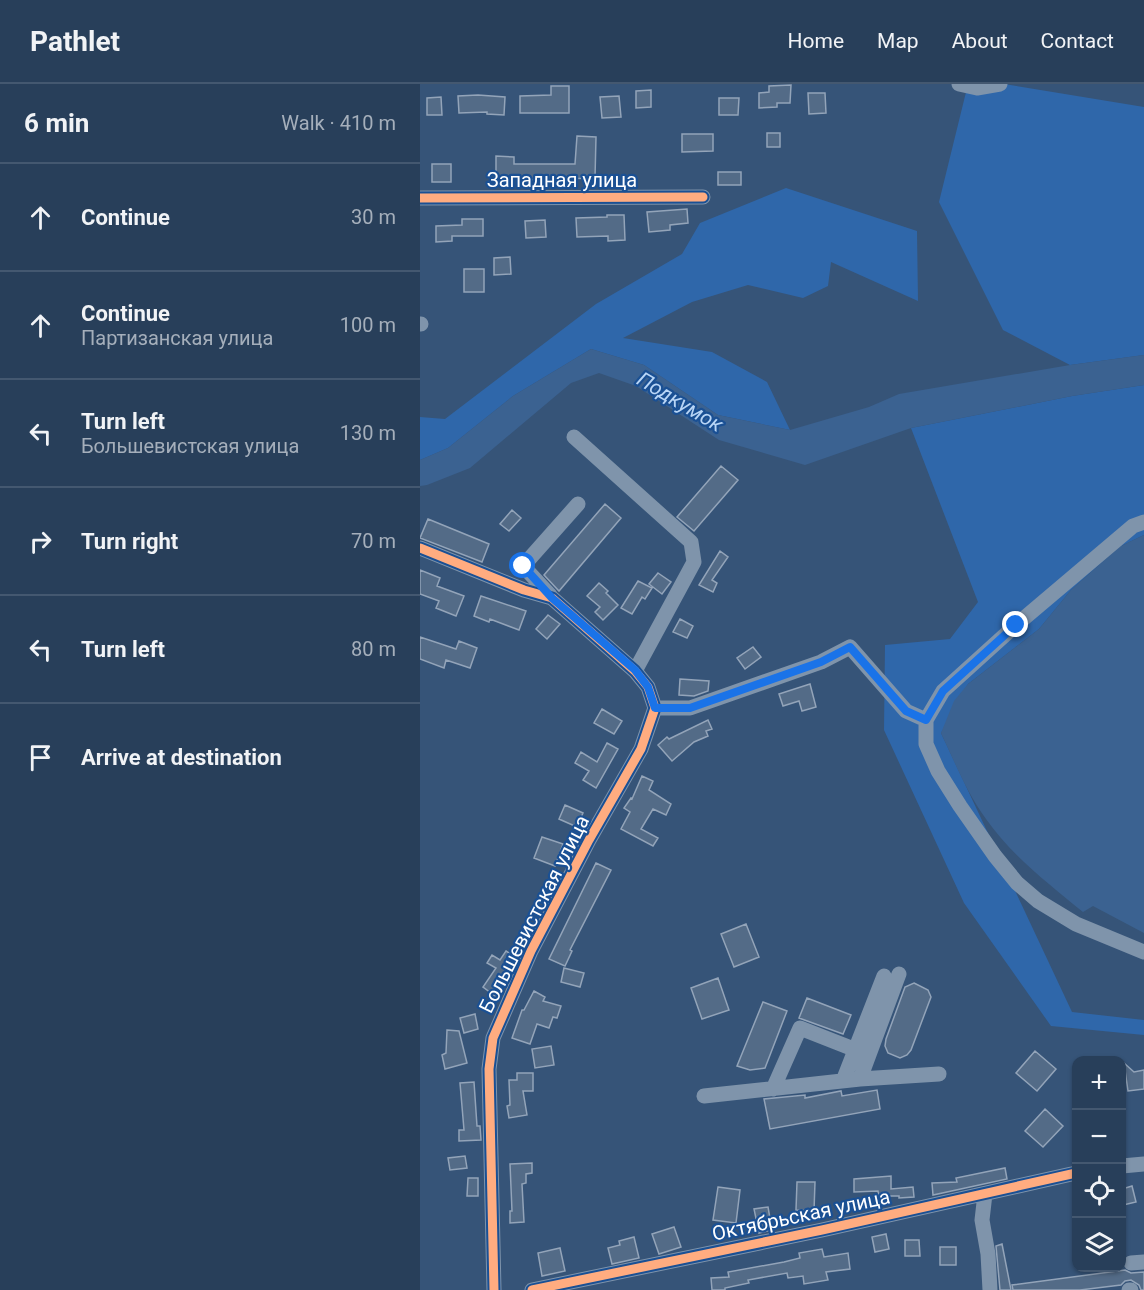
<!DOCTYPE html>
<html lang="en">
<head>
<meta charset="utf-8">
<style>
	:root { --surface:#283f5a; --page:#304660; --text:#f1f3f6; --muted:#a5afbb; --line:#445870 }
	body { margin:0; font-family:Roboto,sans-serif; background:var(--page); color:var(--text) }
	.controls { position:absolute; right:18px; bottom:18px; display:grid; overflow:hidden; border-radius:12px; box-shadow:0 2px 4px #0004 }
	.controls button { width:54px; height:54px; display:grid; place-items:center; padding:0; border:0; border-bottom:2px solid var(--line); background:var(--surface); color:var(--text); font:30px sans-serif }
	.stop { position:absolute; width:18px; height:18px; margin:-14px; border:4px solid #1a73e8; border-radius:50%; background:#fff }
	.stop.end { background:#1a73e8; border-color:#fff; box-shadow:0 2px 6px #0008 }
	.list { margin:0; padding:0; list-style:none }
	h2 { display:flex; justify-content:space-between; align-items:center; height:78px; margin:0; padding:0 24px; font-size:26px }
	h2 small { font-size:20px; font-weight:400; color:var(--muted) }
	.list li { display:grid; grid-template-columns:39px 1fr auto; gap:18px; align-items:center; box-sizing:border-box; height:108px; padding:0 24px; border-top:2px solid var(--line) }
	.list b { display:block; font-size:22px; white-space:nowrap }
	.list p { margin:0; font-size:20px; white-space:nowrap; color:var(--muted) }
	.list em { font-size:20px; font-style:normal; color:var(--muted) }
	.icon { flex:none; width:33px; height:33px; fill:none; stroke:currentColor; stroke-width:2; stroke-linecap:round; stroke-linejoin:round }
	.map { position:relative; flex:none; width:724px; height:1206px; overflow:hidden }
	header { display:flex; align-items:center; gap:36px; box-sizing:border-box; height:84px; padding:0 30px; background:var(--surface); border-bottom:2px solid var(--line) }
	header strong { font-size:28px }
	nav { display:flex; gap:33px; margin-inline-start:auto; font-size:21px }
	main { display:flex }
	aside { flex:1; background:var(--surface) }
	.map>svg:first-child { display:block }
	.green { fill:#2f67aa }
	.water { fill:#3b6291 }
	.building { fill:#536b87; stroke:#93a4b9; stroke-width:1.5 }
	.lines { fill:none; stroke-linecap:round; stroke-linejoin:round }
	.minor { stroke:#7f94ab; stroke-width:15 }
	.cycleway-casing { stroke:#1a5094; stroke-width:13 }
	.cycleway { stroke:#ffac80; stroke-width:9 }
	.route { stroke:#1a73e8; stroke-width:8 }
	.labels { text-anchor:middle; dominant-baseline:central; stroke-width:4.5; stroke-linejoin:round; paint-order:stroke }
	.street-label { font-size:20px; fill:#fff; stroke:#1a5094 }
	.water-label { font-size:21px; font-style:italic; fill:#b8d5f6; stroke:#1a5094 }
</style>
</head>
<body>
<header>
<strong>Pathlet</strong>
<nav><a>Home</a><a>Map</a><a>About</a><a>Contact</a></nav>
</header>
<main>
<aside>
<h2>6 min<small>Walk · 410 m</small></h2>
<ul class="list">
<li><svg class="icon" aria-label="ahead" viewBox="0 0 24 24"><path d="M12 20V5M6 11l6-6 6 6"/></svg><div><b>Continue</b></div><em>30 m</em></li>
<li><svg class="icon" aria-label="ahead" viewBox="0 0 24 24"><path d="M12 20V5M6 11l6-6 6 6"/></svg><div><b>Continue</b><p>Партизанская улица</p></div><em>100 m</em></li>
<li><svg class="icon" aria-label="left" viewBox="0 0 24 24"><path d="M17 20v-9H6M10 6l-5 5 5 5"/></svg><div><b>Turn left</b><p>Большевистская улица</p></div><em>130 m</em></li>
<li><svg class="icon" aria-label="right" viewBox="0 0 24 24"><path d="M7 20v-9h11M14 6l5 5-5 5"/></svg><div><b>Turn right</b></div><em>70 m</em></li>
<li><svg class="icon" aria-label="left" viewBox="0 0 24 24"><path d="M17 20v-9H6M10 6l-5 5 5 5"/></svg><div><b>Turn left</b></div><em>80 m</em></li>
<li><svg class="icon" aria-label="arrive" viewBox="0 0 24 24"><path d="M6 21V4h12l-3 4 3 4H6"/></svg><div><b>Arrive at destination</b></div></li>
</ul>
</aside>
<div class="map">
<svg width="724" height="1206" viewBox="0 0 724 1206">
	<rect width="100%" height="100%" fill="#365478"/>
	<!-- green -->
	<path class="green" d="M 548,0 L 584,0 L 724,23 L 724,271 L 650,281 L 583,246 L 519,118 Z
		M 366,104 L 497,147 L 498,217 L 411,178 L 408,202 L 383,214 L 328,201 L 272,218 L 203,254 L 292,268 L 347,298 L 370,346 L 298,331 L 224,281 L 171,265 L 93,312 L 28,364 L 0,376 L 0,333 L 25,335 L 176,220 L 262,170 L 280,139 Z
		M 724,301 L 724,451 L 699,463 L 651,506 L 619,545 L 548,600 L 521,649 L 652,928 L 724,936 L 724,951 L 631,942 L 544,819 L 464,646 L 465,561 L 530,555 L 558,518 L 491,344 L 652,312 Z"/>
	<!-- water -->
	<path class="water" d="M 171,265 L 224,281 L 298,331 L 370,346 L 449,323 L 479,310 L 650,281 L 724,271 L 724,301 L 652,312 L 491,344 L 385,381 L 299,356 L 216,302 L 179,289 L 151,299 L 50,384 L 7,401 L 0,402 L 0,376 L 28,364 L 93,312 Z
		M 724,451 L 724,849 L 673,822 L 663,828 C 629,800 592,772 566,735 C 547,709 535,679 521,649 L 534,617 L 548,600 L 619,545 L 651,506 L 699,463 Z"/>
	<!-- building -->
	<path class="building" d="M 371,1 L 370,19 L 357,19 L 357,23 L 339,24 L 339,9 L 349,8 L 349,2 Z
		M 131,2 L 149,2 L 149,29 L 100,29 L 100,12 L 131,11 Z
		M 231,6 L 231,23 L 216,24 L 216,7 Z
		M 388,9 L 405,9 L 406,29 L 389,30 Z
		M 58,11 L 85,13 L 84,31 L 67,30 L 67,28 L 39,29 L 38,12 Z
		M 199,12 L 201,33 L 182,34 L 180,13 Z
		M 21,13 L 22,31 L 7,31 L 7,14 Z
		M 299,14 L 319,14 L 318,31 L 299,31 Z
		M 347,49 L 360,49 L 360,63 L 347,63 Z
		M 262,50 L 293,50 L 293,67 L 262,68 Z
		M 157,52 L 176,53 L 175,94 L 102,96 L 102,93 L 76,93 L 76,72 L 94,73 L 94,80 L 155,80 Z
		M 12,80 L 31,80 L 31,98 L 12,98 Z
		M 298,88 L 321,88 L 321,101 L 298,101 Z
		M 267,125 L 268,139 L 250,141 L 250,146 L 229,148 L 227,128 Z
		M 187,131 L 204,131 L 205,156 L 188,157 L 188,152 L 157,153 L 156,134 L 187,133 Z
		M 42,135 L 63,135 L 63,152 L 32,152 L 32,157 L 16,158 L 16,142 L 42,141 Z
		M 125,136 L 126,153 L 106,154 L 105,137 Z
		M 90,173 L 91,190 L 74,191 L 74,174 Z
		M 44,185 L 64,185 L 64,208 L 44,208 Z
		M 301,382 L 318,396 L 274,447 L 257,433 Z
		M 185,420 L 201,434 L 139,507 L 124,491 Z
		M 92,426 L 101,434 L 89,447 L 80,440 Z
		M 8,435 L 69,460 L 62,478 L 0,454 Z
		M 300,467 L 308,473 L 292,496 L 297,499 L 293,508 L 279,501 Z
		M 0,486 L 20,494 L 17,502 L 44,512 L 36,532 L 16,524 L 19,517 L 0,510 Z
		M 238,489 L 251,498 L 242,510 L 229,500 Z
		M 218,497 L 232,504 L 225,515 L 222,513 L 212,530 L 201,524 Z
		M 179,499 L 188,507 L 186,509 L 198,521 L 183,536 L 175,528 L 180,523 L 167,512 Z
		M 61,512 L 106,527 L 99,546 L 70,535 L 69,538 L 54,532 Z
		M 128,531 L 140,540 L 127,555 L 116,545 Z
		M 260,535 L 273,542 L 267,554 L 253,548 Z
		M 0,553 L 36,565 L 39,557 L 57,564 L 50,584 L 26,576 L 24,584 L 0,575 Z
		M 333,563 L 341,573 L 325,585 L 317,574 Z
		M 260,595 L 289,597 L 288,607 L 274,612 L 259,611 Z
		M 390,600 L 396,623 L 382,627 L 379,617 L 363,622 L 359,610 Z
		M 182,625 L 202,637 L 194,650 L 174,639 Z
		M 288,636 L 292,645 L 286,647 L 288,652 L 274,658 L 252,677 L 238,661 L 247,653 L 249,655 Z
		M 187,659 L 198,665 L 176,704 L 163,696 L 169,687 L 155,679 L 161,668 L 177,678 Z
		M 222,692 L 233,697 L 229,706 L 251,720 L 246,731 L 233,725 L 221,745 L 238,754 L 233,762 L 201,745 L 210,728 L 204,724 L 211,714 L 212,715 Z
		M 145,721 L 163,729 L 157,743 L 139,735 Z
		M 122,753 L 143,760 L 135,782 L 114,774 Z
		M 176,779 L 191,786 L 150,866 L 152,867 L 145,882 L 129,875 Z
		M 326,840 L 339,873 L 314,883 L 301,850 Z
		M 86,867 L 97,874 L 75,912 L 63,903 L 76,884 L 67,879 L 72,871 L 80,876 Z
		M 144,884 L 164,889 L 160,903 L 141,898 Z
		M 298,894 L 309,926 L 282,935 L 271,904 Z
		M 494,899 L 508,906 L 511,913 L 491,966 L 487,971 L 480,974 L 468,969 L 465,962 L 466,955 L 485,903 Z
		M 114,907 L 125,913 L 123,917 L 141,922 L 137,934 L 133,933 L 129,944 L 117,940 L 110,960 L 92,954 L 102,926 L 104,926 Z
		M 387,914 L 431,931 L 423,950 L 379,934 Z
		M 343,918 L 367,927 L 345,984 L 330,986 L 317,982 Z
		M 55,930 L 58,945 L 44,949 L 40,934 Z
		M 27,946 L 39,947 L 47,979 L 25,985 L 22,971 L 26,969 Z
		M 131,962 L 134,981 L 115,984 L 112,965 Z
		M 615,967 L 636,985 L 617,1007 L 596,989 Z
		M 704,979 L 714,988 L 724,986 L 724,1005 L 708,1007 Z
		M 97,989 L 113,989 L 113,1007 L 103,1007 L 107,1031 L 89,1034 L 87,1022 L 90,1021 L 89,996 L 97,996 Z
		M 54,998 L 57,1042 L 60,1042 L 61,1056 L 39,1057 L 39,1046 L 44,1046 L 40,999 Z
		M 457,1006 L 460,1025 L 350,1045 L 344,1015 L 385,1011 L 385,1014 L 421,1007 L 422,1012 Z
		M 625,1025 L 643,1042 L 623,1063 L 605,1047 Z
		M 45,1072 L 47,1084 L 30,1086 L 28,1074 Z
		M 112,1079 L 112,1089 L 106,1090 L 106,1099 L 102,1100 L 104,1138 L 90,1139 L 90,1127 L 92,1127 L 90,1080 Z
		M 585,1084 L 587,1095 L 513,1111 L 512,1099 L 537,1098 L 536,1094 Z
		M 471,1092 L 471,1105 L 493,1103 L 494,1113 L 479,1114 L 479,1112 L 459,1112 L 458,1107 L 434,1108 L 434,1095 Z
		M 48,1094 L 58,1094 L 58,1112 L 47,1112 Z
		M 377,1098 L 395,1098 L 394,1127 L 376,1126 Z
		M 712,1102 L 716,1118 L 703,1121 L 702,1105 Z
		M 298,1103 L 320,1106 L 316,1139 L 293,1136 Z
		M 348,1123 L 352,1146 L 339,1149 L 334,1125 Z
		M 254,1143 L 261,1163 L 239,1170 L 232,1150 Z
		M 466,1150 L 469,1165 L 455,1168 L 452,1153 Z
		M 214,1153 L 219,1174 L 192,1180 L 188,1164 L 200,1161 L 199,1157 Z
		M 485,1156 L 499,1156 L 500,1172 L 485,1172 Z
		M 582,1160 L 591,1206 L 580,1206 L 576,1162 Z
		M 520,1163 L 536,1163 L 536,1181 L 520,1181 Z
		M 140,1164 L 145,1187 L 122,1192 L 118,1169 Z
		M 402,1165 L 404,1173 L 428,1169 L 430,1185 L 406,1188 L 408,1196 L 384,1200 L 383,1192 L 368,1194 L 367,1189 L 328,1196 L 329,1199 L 305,1204 L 305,1206 L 292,1206 L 291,1194 L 309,1193 L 308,1188 L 364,1178 L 380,1174 L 379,1169 Z
		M 705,1186 L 711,1189 L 724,1188 L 724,1206 L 721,1206 L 719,1201 L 711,1196 L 705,1197 L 701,1201 L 660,1206 L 593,1206 L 592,1201 Z"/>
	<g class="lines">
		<!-- minor -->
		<path class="minor" d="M 539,0 L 557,4 L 580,0
			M 0,114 L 283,113
			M 0,240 L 1,240
			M 154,353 L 271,458 L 274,478 L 215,587
			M 724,438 L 713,442 L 596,541 L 523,607 L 506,636 L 506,660 L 518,687 L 540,722 L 575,772 L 597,799 L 618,817 L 656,840 L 724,868
			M 0,464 L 104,506 L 132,514 L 215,587 L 228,603 L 235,624
			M 130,511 L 103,482 L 158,420
			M 235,624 L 270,624 L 401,578 L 430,563 L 486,627 L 506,636
			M 440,995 L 479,890
			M 423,997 L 464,892
			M 353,1005 L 380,944 L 436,966
			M 284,1012 L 440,995 L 519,990
			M 702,1082 L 724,1080
			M 565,1110 L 562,1136 L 568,1170 L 570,1206
			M 711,1179 L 724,1178
			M 74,1206 L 69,985 L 73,954 L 111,867 L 169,756 L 221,665 L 235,624
			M 112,1206 L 402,1146 L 656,1089
			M 709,1206 L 711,1206"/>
		<defs>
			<path id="cycleway" d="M 0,114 L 283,113
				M 0,464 L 104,506 L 132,514 L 215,587 L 228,603 L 235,624 L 221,665 L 169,756 L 111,867 L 73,954 L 69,985 L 74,1206
				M 112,1206 L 402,1146 L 656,1089"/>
		</defs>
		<!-- cycleway casing -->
		<use href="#cycleway" class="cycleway-casing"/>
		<!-- cycleway -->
		<use href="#cycleway" class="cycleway"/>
	</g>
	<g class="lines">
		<!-- route -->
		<path class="route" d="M 103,482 L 132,514 L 215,586 L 228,603 L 235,624 L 270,624 L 401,578 L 430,563 L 486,627 L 506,636 L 523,607 L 596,541"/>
	</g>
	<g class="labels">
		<!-- street labels -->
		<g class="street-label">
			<text x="142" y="96">Западная улица</text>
			<text transform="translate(114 830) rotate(-63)">Большевистская улица</text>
			<text transform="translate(381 1131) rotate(-12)">Октябрьская улица</text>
		</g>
		<!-- water labels -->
		<g class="water-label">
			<text transform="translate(260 318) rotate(31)">Подкумок</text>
		</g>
	</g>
</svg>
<div class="controls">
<button>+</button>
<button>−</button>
<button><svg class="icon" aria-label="locate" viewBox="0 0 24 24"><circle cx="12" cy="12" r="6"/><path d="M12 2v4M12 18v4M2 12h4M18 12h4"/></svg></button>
<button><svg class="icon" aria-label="layers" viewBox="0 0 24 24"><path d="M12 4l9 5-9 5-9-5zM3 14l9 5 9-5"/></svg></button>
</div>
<div class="stop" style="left:103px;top:482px"></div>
<div class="stop end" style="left:596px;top:541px"></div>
</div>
</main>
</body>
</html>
